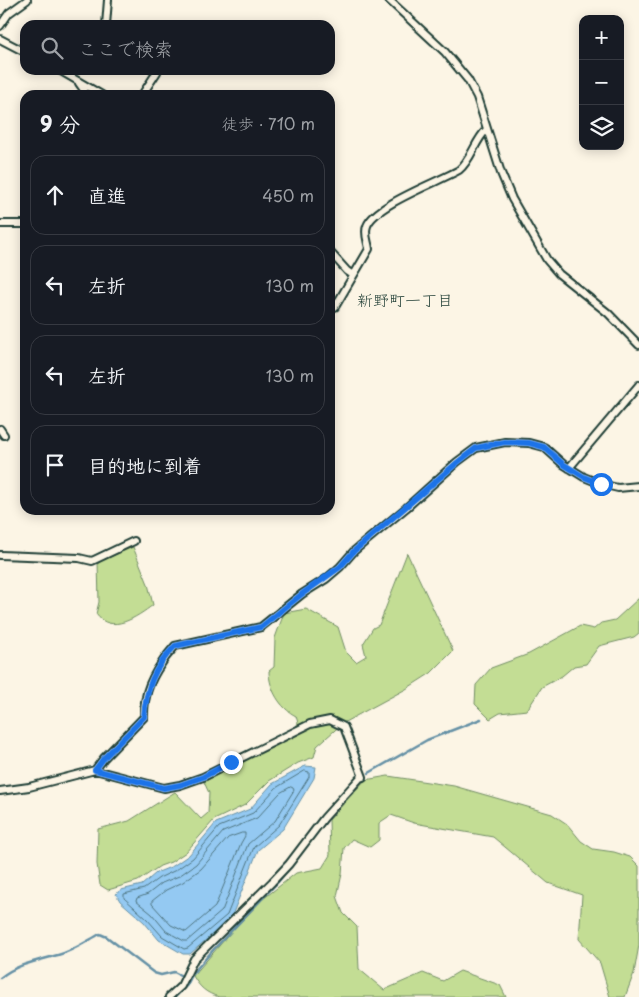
<!DOCTYPE html>
<html lang="ja">
<head>
<meta charset="utf-8">
<style>
	:root { --surface:#171b24; --page:#20242c; --text:#f1f3f6; --muted:#9ea1a6; --line:#363941 }
	body { margin:0; font-family:"Playpen Sans","Klee One",sans-serif; background:var(--page); color:var(--text) }
	.controls { position:absolute; right:15px; top:15px; display:grid; overflow:hidden; border-radius:10px; box-shadow:0 2px 12px #0003 }
	.controls button { width:45px; height:45px; display:grid; place-items:center; padding:0; border:0; border-bottom:1px solid var(--line); background:var(--surface); color:var(--text); font:25px sans-serif }
	.stop { position:absolute; width:15px; height:15px; margin:-11px; border:4px solid #1a73e8; border-radius:50%; background:#fff }
	.stop.end { background:#1a73e8; border-color:#fff; box-shadow:0 1px 5px #0008 }
	.list { margin:0; padding:0; list-style:none }
	h2 { display:flex; justify-content:space-between; align-items:center; height:65px; margin:0; padding:0 20px; font-size:21px }
	h2 small { font-size:16px; font-weight:400; color:var(--muted) }
	.list li { display:grid; grid-template-columns:32px 1fr auto; gap:15px; align-items:center; box-sizing:border-box; height:80px; margin:0 10px 10px; padding:0 10px; border:1px solid var(--line); border-radius:15px }
	.list b { display:block; font-size:19px; white-space:nowrap }
	.list em { font-size:16px; font-style:normal; color:var(--muted) }
	.icon { flex:none; width:28px; height:28px; fill:none; stroke:currentColor; stroke-width:2; stroke-linecap:round; stroke-linejoin:round }
	.map { position:relative; flex:none; width:639px; height:997px; overflow:hidden }
	.search { position:absolute; background:var(--surface); box-shadow:0 2px 12px #0003; left:20px; top:20px; width:315px; height:55px; display:flex; align-items:center; gap:12px; box-sizing:border-box; padding:0 18px; border-radius:15px; color:var(--muted); font-size:19px }
	.panel { position:absolute; background:var(--surface); box-shadow:0 2px 12px #0003; left:20px; top:90px; width:315px; height:425px; border-radius:15px }
	.map>svg:first-child { display:block }
	.green { fill:#c3dd94; stroke:#718d64 }
	.water { fill:#94c9f2; stroke:#6591a6 }
	.lines { fill:none; stroke-linecap:round; stroke-linejoin:round }
	.shore { stroke:#4e7580; stroke-width:1 }
	.stream { stroke:#6591a6; stroke-width:2.5 }
	.street-casing { stroke:#1f3d34; stroke-width:10 }
	.street { stroke:#fcf5e5; stroke-width:6 }
	.route { stroke:#1a73e8; stroke-width:6 }
	.labels { text-anchor:middle; dominant-baseline:central; stroke-width:4; stroke-linejoin:round; paint-order:stroke }
	.neighbourhood-label { font-size:16px; fill:#1f3d34; stroke:#fcf5e5 }
</style>
</head>
<body>
<div class="map">
<svg width="639" height="997" viewBox="0 0 639 997">
	<rect width="100%" height="100%" fill="#fcf5e5"/>
	<filter id="ink" filterUnits="userSpaceOnUse"><feTurbulence type="fractalNoise" baseFrequency=".02" numOctaves="2"/><feDisplacementMap in="SourceGraphic" scale="10" xChannelSelector="R" yChannelSelector="G"/><feConvolveMatrix kernelMatrix="1 2 1 2 8 2 1 2 1" color-interpolation-filters="sRGB"/></filter>
	<g filter="url(#ink)">
		<!-- green -->
		<path class="green" d="M 133,547 L 148,584 L 153,605 C 137,617 111,635 96,614 L 99,602 L 98,562 Z
			M 407,553 L 453,651 L 431,673 L 406,689 L 343,723 L 317,746 L 314,757 L 298,763 L 269,781 L 245,805 L 214,820 L 186,852 L 171,862 L 160,866 L 138,881 L 108,890 L 100,885 L 97,864 L 98,829 L 129,821 L 175,792 L 201,819 L 208,813 L 209,793 L 204,782 L 291,736 L 298,723 L 296,716 C 280,708 269,689 269,671 L 274,667 L 275,638 L 284,613 L 306,609 L 338,627 L 346,652 L 356,662 L 366,656 L 363,644 L 373,628 L 379,625 Z
			M 639,598 L 639,633 L 634,637 L 599,646 L 586,664 L 574,666 L 562,676 L 542,687 L 527,710 L 500,713 L 490,719 L 475,704 L 476,685 L 491,668 L 529,654 L 580,626 L 594,629 L 601,623 L 615,620 Z
			M 388,776 L 454,786 L 552,814 L 567,824 L 581,841 L 593,849 L 614,852 L 630,857 L 639,866 L 639,945 L 634,973 L 625,997 L 610,997 L 600,963 L 579,939 L 582,895 L 548,883 L 493,837 L 414,823 L 391,815 L 379,823 L 379,840 L 370,847 L 352,839 L 344,848 L 342,874 L 337,896 L 343,913 L 357,927 L 359,969 L 384,990 L 423,973 L 443,981 L 460,971 L 500,985 L 506,997 L 219,997 C 206,993 200,988 193,976 L 232,931 L 263,899 L 296,873 L 322,868 L 330,855 L 329,820 L 365,780 Z"/>
		<!-- water -->
		<path class="water" d="M 305,766 L 316,767 L 314,778 L 283,829 L 258,850 L 231,918 L 190,954 L 183,954 L 159,940 L 144,922 L 120,901 L 116,894 L 121,890 L 142,885 L 156,873 L 173,866 L 189,855 L 216,823 L 250,809 L 272,784 Z"/>
		<g class="lines">
			<!-- shore -->
			<path class="shore" d="M 305,771 L 309,772 L 309,777 L 279,825 L 254,847 L 227,915 L 188,948 L 184,949 L 162,936 L 147,919 L 124,898 L 124,894 L 144,889 L 159,878 L 176,870 L 193,858 L 219,827 L 253,813 L 276,788 Z
				M 291,787 L 293,788 L 294,790 L 275,821 L 248,844 L 222,911 L 187,941 L 184,941 L 166,931 L 152,914 L 136,901 L 137,898 L 148,894 L 162,883 L 179,876 L 196,864 L 223,832 L 257,818 L 280,793 Z
				M 242,833 L 245,833 L 245,836 L 241,843 L 215,907 L 186,932 L 171,925 L 152,904 L 152,901 L 166,890 L 183,882 L 201,869 L 228,838 Z"/>
			<!-- stream -->
			<path class="stream" d="M 369,773 L 427,740 L 481,719
				M 0,978 C 17,964 37,961 58,955 C 73,951 87,941 100,934 L 107,937 L 154,973 L 161,975 L 174,972 L 182,976
				M 175,997 L 187,985 L 193,973 L 214,949 L 278,882 L 290,867"/>
			<defs>
				<path id="street" d="M 389,0 L 445,52 L 468,80 L 477,97 L 501,173 L 512,199 L 547,260 L 559,274 L 608,313 L 639,345
					M 106,25 L 108,0
					M 0,26 L 9,13 L 27,0
					M 0,39 L 25,52
					M 59,70 L 102,95
					M 79,83 L 84,90 L 84,95
					M 142,95 L 157,72 L 153,70
					M 0,224 L 25,224
					M 330,252 L 347,271 L 353,275
					M 335,307 L 369,249 C 368,241 364,234 367,226 C 374,205 438,182 459,170 C 472,159 474,142 487,129
					M 0,429 L 4,435
					M 569,468 L 639,385
					M 0,555 L 79,558 L 92,561 L 134,541
					M 95,770 L 104,758 L 144,717 C 144,711 144,704 146,697 C 149,680 163,659 175,646 L 261,627 L 302,594 L 326,579 L 340,567 L 354,551 L 406,508 L 457,462 L 476,448 L 505,442 L 529,443 L 544,447 L 563,464 L 584,477 L 601,484 L 618,488 L 639,486
					M 0,791 L 29,787 L 95,770 L 164,788 L 180,785 L 203,777 L 310,724 L 330,720 L 344,727 L 363,777 L 360,778 L 324,818 L 289,864 L 272,882 L 194,959 L 181,986 L 169,997"/>
			</defs>
			<!-- street casing -->
			<use href="#street" class="street-casing"/>
			<!-- street -->
			<use href="#street" class="street"/>
		</g>
	</g>
	<g class="lines" filter="url(#ink)">
		<!-- route -->
		<path class="route" d="M 231,762 L 203,777 L 180,785 L 164,788 L 95,770 L 104,758 L 144,717 C 146,689 154,667 175,646 L 261,627 L 302,594 L 340,567 L 354,551 L 458,462 L 476,448 L 505,442 L 529,443 L 544,447 L 563,464 L 584,477 L 601,484"/>
	</g>
	<g class="labels">
		<!-- neighbourhood labels -->
		<g class="neighbourhood-label">
			<text x="405" y="299">新野町一丁目</text>
		</g>
	</g>
</svg>
<div class="controls">
<button>+</button>
<button>−</button>
<button><svg class="icon" aria-label="layers" viewBox="0 0 24 24"><path d="M12 4l9 5-9 5-9-5zM3 14l9 5 9-5"/></svg></button>
</div>
<div class="stop" style="left:601px;top:484px"></div>
<div class="stop end" style="left:231px;top:762px"></div>
<div class="search"><svg class="icon" aria-label="search" viewBox="0 0 24 24"><circle cx="10" cy="10" r="6"/><path d="M15 15l6 6"/></svg>ここで検索</div>
<section class="panel">
<h2>9 分<small>徒歩 · 710 m</small></h2>
<ul class="list">
<li><svg class="icon" aria-label="ahead" viewBox="0 0 24 24"><path d="M12 20V5M6 11l6-6 6 6"/></svg><div><b>直進</b></div><em>450 m</em></li>
<li><svg class="icon" aria-label="left" viewBox="0 0 24 24"><path d="M17 20v-9H6M10 6l-5 5 5 5"/></svg><div><b>左折</b></div><em>130 m</em></li>
<li><svg class="icon" aria-label="left" viewBox="0 0 24 24"><path d="M17 20v-9H6M10 6l-5 5 5 5"/></svg><div><b>左折</b></div><em>130 m</em></li>
<li><svg class="icon" aria-label="arrive" viewBox="0 0 24 24"><path d="M6 21V4h12l-3 4 3 4H6"/></svg><div><b>目的地に到着</b></div></li>
</ul>
</section>
</div>
</body>
</html>
